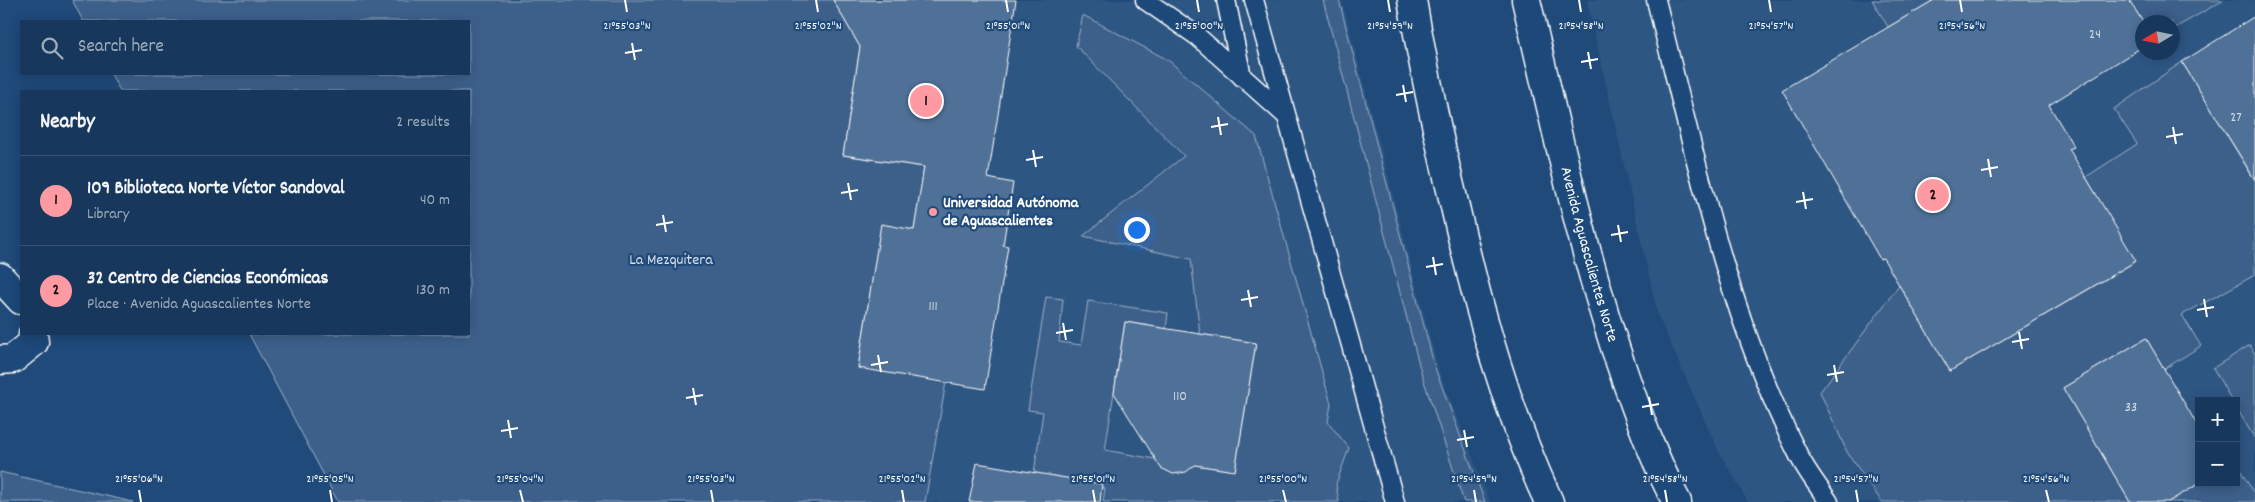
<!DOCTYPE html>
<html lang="en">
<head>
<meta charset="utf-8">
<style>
	:root { --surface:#17385c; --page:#244365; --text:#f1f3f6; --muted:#9eacbb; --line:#365272; --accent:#ff9aa2 }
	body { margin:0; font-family:Dekko,sans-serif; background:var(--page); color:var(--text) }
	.controls { position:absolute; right:15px; bottom:15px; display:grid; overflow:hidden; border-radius:0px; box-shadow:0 2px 12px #0003 }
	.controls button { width:45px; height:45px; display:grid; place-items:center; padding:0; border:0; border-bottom:1px solid var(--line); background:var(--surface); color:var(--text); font:25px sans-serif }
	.compass { position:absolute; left:2135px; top:15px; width:45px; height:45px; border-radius:50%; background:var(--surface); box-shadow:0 2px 12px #0003; rotate:260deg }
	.you { position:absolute; left:1136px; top:229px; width:18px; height:18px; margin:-12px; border:4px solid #fff; border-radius:50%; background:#1a73e8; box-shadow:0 0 0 8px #1a73e833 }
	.badge { display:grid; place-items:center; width:32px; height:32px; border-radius:50%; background:var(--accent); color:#111; font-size:16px; font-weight:700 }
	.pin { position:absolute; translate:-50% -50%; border:2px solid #fff; box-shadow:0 1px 5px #0006 }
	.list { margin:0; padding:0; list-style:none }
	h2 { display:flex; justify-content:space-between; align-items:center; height:65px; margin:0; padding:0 20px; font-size:21px }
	h2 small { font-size:16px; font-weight:400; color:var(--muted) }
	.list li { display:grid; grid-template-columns:32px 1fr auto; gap:15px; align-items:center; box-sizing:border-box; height:90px; padding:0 20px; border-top:1px solid var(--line) }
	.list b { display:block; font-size:19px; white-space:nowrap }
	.list p { margin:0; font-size:16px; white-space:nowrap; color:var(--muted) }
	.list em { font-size:16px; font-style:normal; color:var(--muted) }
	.icon { flex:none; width:28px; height:28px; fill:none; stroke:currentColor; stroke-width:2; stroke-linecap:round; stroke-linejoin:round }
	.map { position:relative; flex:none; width:2255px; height:502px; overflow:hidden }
	.search { position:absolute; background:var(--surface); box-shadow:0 2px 12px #0003; left:20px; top:20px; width:450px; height:55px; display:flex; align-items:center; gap:12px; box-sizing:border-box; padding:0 18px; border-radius:0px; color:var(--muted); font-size:19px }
	.panel { position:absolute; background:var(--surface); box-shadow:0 2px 12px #0003; left:20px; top:90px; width:450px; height:245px; border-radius:0px }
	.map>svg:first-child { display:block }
	.built { fill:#2e5683; fill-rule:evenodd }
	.green { fill:#3c618b; stroke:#9eb0c5 }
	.building { fill:#507197; stroke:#fff }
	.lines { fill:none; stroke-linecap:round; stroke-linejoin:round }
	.lane-casing { stroke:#fff; stroke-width:21 }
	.street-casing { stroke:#fff; stroke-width:31 }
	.primary-casing { stroke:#fff; stroke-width:31 }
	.lane { stroke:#1f4a7a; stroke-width:18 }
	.street { stroke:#1f4a7a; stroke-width:28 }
	.primary { stroke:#1f4a7a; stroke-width:28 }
	.ticks { fill:none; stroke:#fff; stroke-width:2 }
	.poi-dot { fill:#ff9aa2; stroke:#1f4a7a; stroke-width:2 }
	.labels { text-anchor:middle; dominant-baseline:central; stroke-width:4.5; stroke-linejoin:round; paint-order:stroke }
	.number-label { font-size:14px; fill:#d3dce5 }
	.poi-label { font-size:16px; font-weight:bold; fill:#fff; stroke:#1f4a7a; text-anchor:start }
	.street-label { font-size:16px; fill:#fff; stroke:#1f4a7a }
	.park-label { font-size:16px; fill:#d8dfe8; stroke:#1f4a7a }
	.ticks-label { font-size:12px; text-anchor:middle; fill:#fff; stroke:#1f4a7a; stroke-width:4.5; stroke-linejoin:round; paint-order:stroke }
</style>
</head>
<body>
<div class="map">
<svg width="2255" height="502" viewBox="0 0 2255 502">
	<rect width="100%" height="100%" fill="#1f4a7a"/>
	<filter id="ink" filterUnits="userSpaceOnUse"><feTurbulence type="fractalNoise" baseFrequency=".02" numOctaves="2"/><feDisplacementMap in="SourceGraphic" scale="10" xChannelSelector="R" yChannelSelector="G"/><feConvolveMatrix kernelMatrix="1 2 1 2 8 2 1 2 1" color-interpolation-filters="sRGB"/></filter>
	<g filter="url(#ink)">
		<!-- built -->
		<path class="built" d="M 72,0 L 1342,0 L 1438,368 L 1490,502 L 338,502 L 249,334 L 469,334 L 469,91 L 120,91 L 111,74 L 469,74 L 469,21 L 83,21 Z
			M 1587,0 L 2255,0 L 2255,502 L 1748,502 L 1718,450 L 1658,316 ZM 2142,22 L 2172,22 L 2172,52 L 2142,52 ZM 2199,401 L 2236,401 L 2236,483 L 2199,483 Z"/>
		<!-- green -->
		<path class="green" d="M 72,0 L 833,0 L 860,47 L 843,155 L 924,167 L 914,230 L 881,225 L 858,367 L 946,382 L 925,502 L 338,502 L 249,334 L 469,334 L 469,91 L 120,91 L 111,74 L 469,74 L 469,21 L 83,21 Z
			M 1323,0 L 1339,0 L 1435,368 L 1485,502 L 1464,502 L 1421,372 Z
			M 1872,0 L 1934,0 L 1888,27 Z
			M 2129,0 L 2224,0 L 2173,29 L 2172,22 L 2143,22 Z
			M 1083,15 L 1168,60 L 1256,136 L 1331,404 L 1328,422 L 1349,448 L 1336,484 L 1339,502 L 1103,502 L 1105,488 L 1034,473 L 1043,412 L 1028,410 L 1046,297 L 1063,299 L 1059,342 L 1081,345 L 1088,301 L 1168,313 L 1166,329 L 1125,322 L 1105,450 L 1155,459 C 1165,475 1180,477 1195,465 L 1235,471 L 1256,343 L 1200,334 L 1191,259 L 1083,236 L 1184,156 L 1076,46 Z
			M 2182,62 L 2252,176 L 2255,174 L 2255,275 L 2182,315 L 2201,346 L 2164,369 L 2146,338 L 2063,388 L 2130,502 L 1882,502 L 1847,452 L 1820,392 L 1899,285 L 1950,371 L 2135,262 L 2086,177 L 2137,144 L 2114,109 Z
			M 2250,345 L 2255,354 L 2255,439 L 2236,407 L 2236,401 L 2232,401 L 2213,368 Z
			M 2236,463 L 2255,495 L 2255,502 L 2168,502 L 2200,483 L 2236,483 Z
			M 0,472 L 133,502 L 0,502 Z"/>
		<!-- building -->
		<path class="building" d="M 833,0 L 1016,0 L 988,178 L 1013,183 L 1003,245 L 1008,246 L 985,389 L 858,368 L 881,224 L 914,230 L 924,167 L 843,155 L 860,47 Z
			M 1934,0 L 2129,0 L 2143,22 L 2142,47 L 2049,105 L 2074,147 L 2069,149 L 2136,261 L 1950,371 L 1883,258 L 1880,259 L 1782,90 Z
			M 2255,16 L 2255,180 L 2182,62 Z
			M 1125,322 L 1256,343 L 1235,471 L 1195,465 L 1186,472 L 1173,474 L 1161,468 L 1114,393 Z
			M 2146,338 L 2199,428 L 2199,484 L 2168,502 L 2130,502 L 2063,388 Z
			M 977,463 L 1102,484 L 1100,502 L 969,502 Z"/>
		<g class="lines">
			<defs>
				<path id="lane" d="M 1145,0 L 1197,36 L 1284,114
					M 1226,0 L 1242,77
					M 1254,0 L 1395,502
					M 1656,0 C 1695,154 1726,312 1798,454 C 1806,471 1819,487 1829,502"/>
				<path id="street" d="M 0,277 L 21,300
					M 0,360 L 13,359 L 34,342 L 33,334"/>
				<g id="primary">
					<path d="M 1412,0 C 1424,71 1439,141 1456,211 C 1479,311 1506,409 1549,502"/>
					<path id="s1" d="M 1526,0 C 1556,126 1582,254 1625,377 C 1640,419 1655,462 1677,502"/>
				</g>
			</defs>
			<!-- lane casing -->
			<use href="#lane" class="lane-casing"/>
			<!-- street casing -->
			<use href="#street" class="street-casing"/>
			<!-- primary casing -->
			<use href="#primary" class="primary-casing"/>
			<!-- lane -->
			<use href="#lane" class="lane"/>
			<!-- street -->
			<use href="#street" class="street"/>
			<!-- primary -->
			<use href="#primary" class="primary"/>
		</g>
	</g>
	<!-- ticks -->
	<path class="ticks" d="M 625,0 L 627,12M 816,0 L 818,12M 1006,0 L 1008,12M 1197,0 L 1199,12M 1388,0 L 1390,12M 1579,0 L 1581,12M 1769,0 L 1771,12M 1960,0 L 1962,12M 632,43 L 635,60M 1588,52 L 1591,69M 625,53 L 642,50M 1581,62 L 1598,59M 1403,85 L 1406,102M 1396,95 L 1413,92M 1218,117 L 1221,135M 1211,127 L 1228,124M 2173,127 L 2176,144M 2166,137 L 2183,134M 1033,150 L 1036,167M 1988,159 L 1991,177M 1026,160 L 1043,157M 1981,170 L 1998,167M 848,183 L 851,200M 1803,192 L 1806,209M 841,193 L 858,190M 1796,202 L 1813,199M 663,215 L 666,232M 656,225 L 673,222M 1618,225 L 1621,242M 1611,235 L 1628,232M 1433,257 L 1436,275M 1426,267 L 1443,264M 1248,290 L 1251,307M 2204,299 L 2207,317M 1241,300 L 1258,297M 2197,310 L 2214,307M 1063,323 L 1066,340M 2019,332 L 2022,349M 1056,333 L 1073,330M 2012,342 L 2029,339M 878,355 L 881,372M 871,365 L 888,362M 1834,365 L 1837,382M 1827,375 L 1844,372M 693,388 L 696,405M 1649,397 L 1652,415M 686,398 L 703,395M 1642,407 L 1659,404M 508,420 L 511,438M 1464,430 L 1467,447M 501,431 L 518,428M 1457,440 L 1474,437M 139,490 L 141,502M 330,490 L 332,502M 520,490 L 523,502M 711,490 L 713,502M 902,490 L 904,502M 1093,490 L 1095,502M 1283,490 L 1286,502M 1474,490 L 1476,502M 1665,490 L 1667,502M 1856,490 L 1858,502M 2046,490 L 2049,502"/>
	<!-- markers -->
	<circle class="poi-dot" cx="933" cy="212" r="5"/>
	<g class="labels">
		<!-- number labels -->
		<g class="number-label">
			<text x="2095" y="35">24</text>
			<text x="2236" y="118">27</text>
			<text x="933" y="307">111</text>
			<text x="1180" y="397">110</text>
			<text x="2131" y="408">33</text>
		</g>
		<!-- poi labels -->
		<g class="poi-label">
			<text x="943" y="203">Universidad Autónoma<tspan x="943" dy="18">de Aguascalientes</tspan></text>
		</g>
		<!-- street labels -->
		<g class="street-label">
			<text stroke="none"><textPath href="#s1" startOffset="262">Avenida Aguascalientes Norte</textPath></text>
		</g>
		<!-- park labels -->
		<g class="park-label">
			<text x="671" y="260">La Mezquitera</text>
		</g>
	</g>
	<g class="ticks-label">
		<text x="627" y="29">21°55'03"N</text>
		<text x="818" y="29">21°55'02"N</text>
		<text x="1008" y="29">21°55'01"N</text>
		<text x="1199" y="29">21°55'00"N</text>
		<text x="1390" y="29">21°54'59"N</text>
		<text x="1581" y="29">21°54'58"N</text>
		<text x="1771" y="29">21°54'57"N</text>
		<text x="1962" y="29">21°54'56"N</text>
		<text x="139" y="482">21°55'06"N</text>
		<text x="330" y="482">21°55'05"N</text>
		<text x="520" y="482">21°55'04"N</text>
		<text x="711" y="482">21°55'03"N</text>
		<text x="902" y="482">21°55'02"N</text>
		<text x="1093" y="482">21°55'01"N</text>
		<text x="1283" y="482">21°55'00"N</text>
		<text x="1474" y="482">21°54'59"N</text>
		<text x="1665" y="482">21°54'58"N</text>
		<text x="1856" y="482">21°54'57"N</text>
		<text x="2046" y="482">21°54'56"N</text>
	</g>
</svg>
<div class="controls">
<button>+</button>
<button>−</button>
</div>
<svg class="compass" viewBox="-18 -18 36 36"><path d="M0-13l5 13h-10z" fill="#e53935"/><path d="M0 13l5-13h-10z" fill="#9eacbb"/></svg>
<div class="you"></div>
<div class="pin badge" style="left:926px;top:101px">1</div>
<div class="pin badge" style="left:1933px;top:195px">2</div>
<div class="search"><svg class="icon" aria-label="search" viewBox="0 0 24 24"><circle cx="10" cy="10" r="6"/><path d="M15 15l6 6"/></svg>Search here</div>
<section class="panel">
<h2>Nearby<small>2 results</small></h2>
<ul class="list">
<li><span class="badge">1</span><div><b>109 Biblioteca Norte Víctor Sandoval</b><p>Library</p></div><em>40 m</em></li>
<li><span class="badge">2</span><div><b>32 Centro de Ciencias Económicas</b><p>Place · Avenida Aguascalientes Norte</p></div><em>130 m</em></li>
</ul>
</section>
</div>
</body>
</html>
